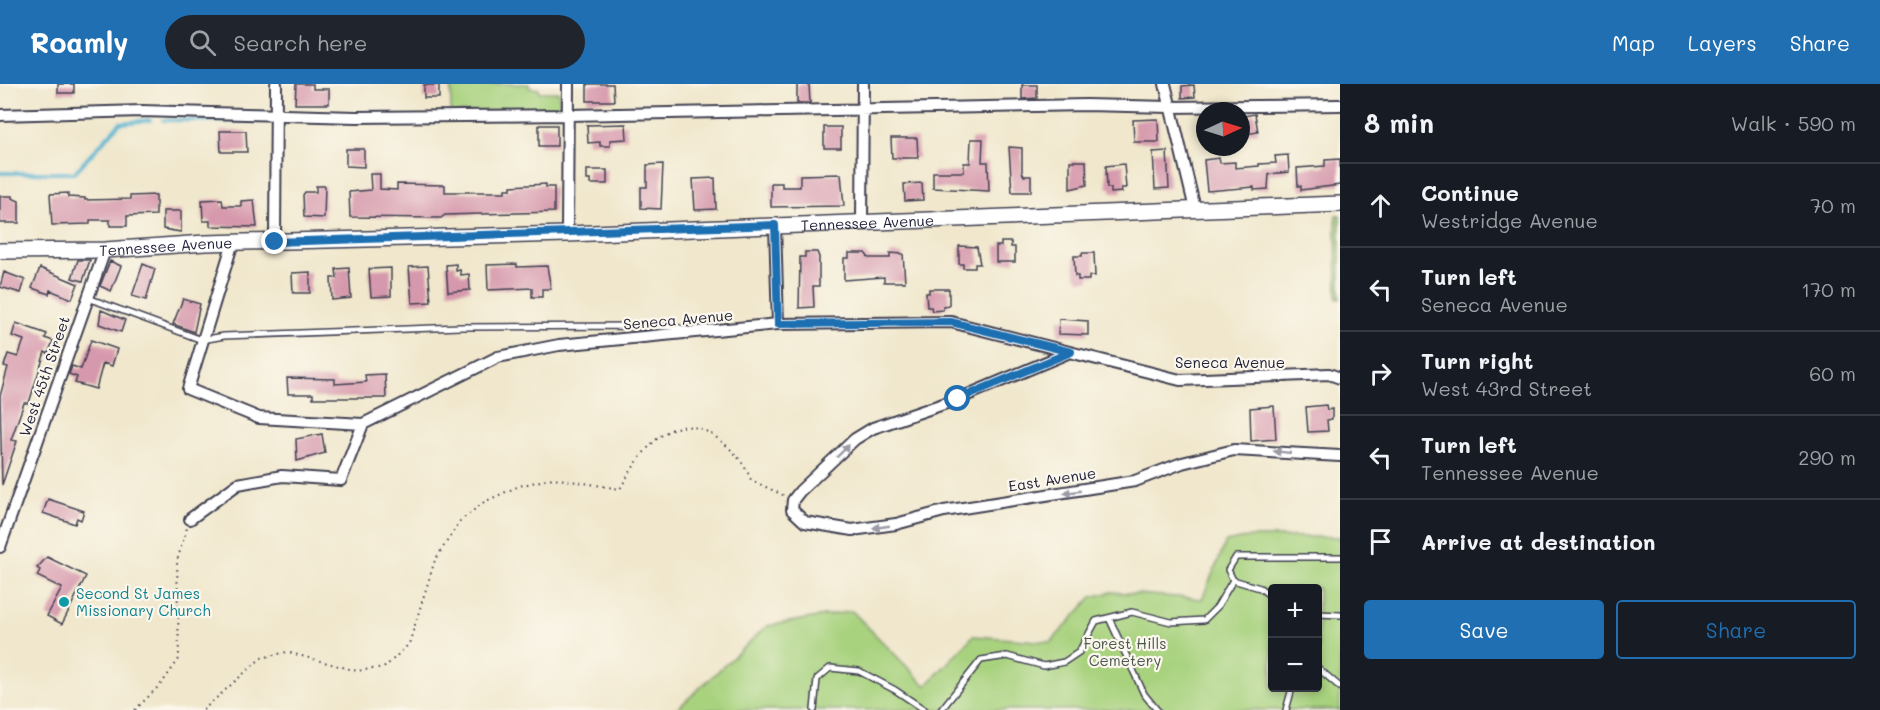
<!DOCTYPE html>
<html lang="en">
<head>
<meta charset="utf-8">
<style>
	:root { --surface:#171b24; --page:#20242c; --text:#f1f3f6; --muted:#9ea1a6; --line:#363941; --accent:#1f6fb2 }
	body { margin:0; font-family:Mali,sans-serif; background:var(--page); color:var(--text) }
	.controls { position:absolute; right:18px; bottom:18px; display:grid; overflow:hidden; border-radius:6px; box-shadow:0 3px 9px #0003 }
	.controls button { width:54px; height:54px; display:grid; place-items:center; padding:0; border:0; border-bottom:2px solid var(--line); background:var(--surface); color:var(--text); font:30px sans-serif }
	.compass { position:absolute; left:1196px; top:18px; width:54px; height:54px; border-radius:50%; background:var(--surface); box-shadow:0 3px 9px #0003; rotate:86deg }
	.stop { position:absolute; width:18px; height:18px; margin:-14px; border:4px solid #1f6fb2; border-radius:50%; background:#fff }
	.stop.end { background:#1f6fb2; border-color:#fff; box-shadow:0 2px 6px #0008 }
	.list { margin:0; padding:0; list-style:none }
	h2 { display:flex; justify-content:space-between; align-items:center; height:78px; margin:0; padding:0 24px; font-size:26px }
	h2 small { font-size:20px; font-weight:400; color:var(--muted) }
	.list li { display:grid; grid-template-columns:39px 1fr auto; gap:18px; align-items:center; box-sizing:border-box; height:84px; padding:0 24px; border-top:2px solid var(--line) }
	.list b { display:block; font-size:22px; white-space:nowrap }
	.list p { margin:0; font-size:20px; white-space:nowrap; color:var(--muted) }
	.list em { font-size:20px; font-style:normal; color:var(--muted) }
	.actions { display:flex; gap:12px; padding:18px 24px }
	.actions a { flex:1; padding:14px 0; border:2px solid var(--accent); border-radius:6px; text-align:center; font-size:21px; color:var(--accent) }
	.actions .main { background:var(--accent); color:#fff }
	.icon { flex:none; width:33px; height:33px; fill:none; stroke:currentColor; stroke-width:2; stroke-linecap:round; stroke-linejoin:round }
	.map { position:relative; flex:none; width:1340px; height:626px; overflow:hidden }
	header { display:flex; align-items:center; gap:36px; box-sizing:border-box; height:84px; padding:0 30px; background:var(--accent); color:#fff }
	header strong { font-size:28px }
	nav { display:flex; gap:33px; margin-inline-start:auto; font-size:21px }
	.search { width:420px; height:54px; background:var(--page); display:flex; align-items:center; gap:15px; box-sizing:border-box; padding:0 21px; border-radius:33px; color:var(--muted); font-size:22px }
	main { display:flex }
	aside { flex:1; background:var(--surface) }
	.map>svg:first-child { display:block }
	.green { fill:#a8d27e; stroke:#657a5c; stroke-width:1.5; fill-rule:evenodd }
	.lines { fill:none; stroke-linecap:round; stroke-linejoin:round }
	.stream { stroke:#51b2d0; stroke-width:4 }
	.building { fill:#d698ac }
	.lane-casing { stroke:#414051; stroke-width:8 }
	.street-casing { stroke:#414051; stroke-width:14 }
	.secondary-casing { stroke:#414051; stroke-width:18 }
	.path { stroke:#414051; stroke-width:2; stroke-dasharray:1.5 4.5; stroke-linecap:butt }
	.lane { stroke:#fff; stroke-width:5 }
	.street { stroke:#fff; stroke-width:10 }
	.secondary { stroke:#fff; stroke-width:15 }
	.oneway { fill:#9c9ca7 }
	.route { stroke:#1f6fb2; stroke-width:8 }
	.culture-dot { fill:#0f9aa8; stroke:#fbf7ec; stroke-width:2 }
	.labels { text-anchor:middle; dominant-baseline:central; stroke-width:4.5; stroke-linejoin:round; paint-order:stroke }
	.street-label { font-size:15px; fill:#22223b; stroke:#fbf7ec }
	.culture-label { font-size:15px; fill:#0d838f; stroke:#fbf7ec; text-anchor:start }
	.park-label { font-size:15px; fill:#4a574f; stroke:#fbf7ec }
</style>
</head>
<body>
<header>
<strong>Roamly</strong>
<div class="search"><svg class="icon" aria-label="search" viewBox="0 0 24 24"><circle cx="10" cy="10" r="6"/><path d="M15 15l6 6"/></svg>Search here</div>
<nav><a>Map</a><a>Layers</a><a>Share</a></nav>
</header>
<main>
<div class="map">
<svg width="1340" height="626" viewBox="0 0 1340 626">
	<rect width="100%" height="100%" fill="#fbf7ec"/>
	<filter id="ink" filterUnits="userSpaceOnUse"><feTurbulence type="fractalNoise" baseFrequency=".0167" numOctaves="2"/><feDisplacementMap in="SourceGraphic" scale="12" xChannelSelector="R" yChannelSelector="G"/><feConvolveMatrix kernelMatrix="1 2 1 2 8 2 1 2 1" color-interpolation-filters="sRGB"/></filter>
	<filter id="wash" filterUnits="userSpaceOnUse"><feTurbulence type="fractalNoise" baseFrequency=".008" numOctaves="4" result="noise"/><feDisplacementMap in="SourceGraphic" scale="24" xChannelSelector="R" yChannelSelector="G"/><feGaussianBlur stdDeviation="1.35" result="paint"/><feColorMatrix in="noise" values="0 0 0 0 0 0 0 0 0 0 0 0 0 0 0 0 0 1.4 0 .05"/><feComposite in="paint" operator="in"/></filter>
	<g filter="url(#wash)">
		<rect width="100%" height="100%" fill="#f0e7cc"/>
		<!-- green -->
		<path class="green" d="M 451,0 L 529,0 L 529,4 L 539,5 L 539,8 L 559,8 L 560,23 L 451,29 Z
			M 1336,131 L 1340,131 L 1340,215 L 1337,215 Z
			M 1251,453 L 1340,453 L 1340,626 L 676,626 L 767,542 L 852,527 L 926,602 L 973,552 L 1051,558 L 1092,513 L 1111,508 L 1202,515 L 1226,458 ZM 1272,504 L 1318,504 L 1318,604 L 1272,604 Z"/>
		<g class="lines">
			<!-- stream -->
			<path class="stream" d="M 163,36 L 265,37
				M 0,89 L 74,89 L 120,39 L 150,36"/>
		</g>
		<g id="blocks">
			<!-- building -->
			<path class="building" d="M 58,0 L 74,0 L 74,9 L 58,9 Z
				M 296,0 L 313,0 L 313,5 L 329,5 L 329,20 L 295,20 Z
				M 587,0 L 613,0 L 614,17 L 587,17 Z
				M 797,0 L 809,0 L 810,19 L 797,19 Z
				M 424,1 L 439,1 L 439,14 L 424,14 Z
				M 1022,1 L 1037,1 L 1037,14 L 1022,15 Z
				M 1194,1 L 1195,13 L 1182,14 L 1182,2 Z
				M 1255,30 L 1258,48 L 1246,50 L 1243,32 Z
				M 1158,35 L 1159,58 L 1134,58 L 1133,36 Z
				M 626,40 L 627,55 L 610,56 L 610,62 L 600,62 L 600,58 L 588,59 L 587,41 Z
				M 539,41 L 557,41 L 557,62 L 539,62 Z
				M 824,43 L 841,43 L 841,64 L 824,64 Z
				M 220,47 L 246,47 L 247,68 L 221,68 Z
				M 891,54 L 917,54 L 918,74 L 892,74 Z
				M 971,55 L 983,55 L 982,78 L 988,78 L 989,107 L 933,104 L 933,88 L 964,88 L 964,79 L 970,79 Z
				M 1009,63 L 1022,64 L 1022,88 L 1024,92 L 1031,92 L 1031,108 L 1012,108 Z
				M 346,65 L 364,65 L 364,83 L 346,82 Z
				M 1167,67 L 1169,104 L 1155,105 L 1153,68 Z
				M 1288,71 L 1289,88 L 1269,90 L 1268,105 L 1254,106 L 1254,103 L 1207,107 L 1204,76 L 1219,74 L 1220,79 L 1235,78 L 1235,84 L 1259,82 L 1259,80 L 1276,79 L 1275,72 Z
				M 1340,75 L 1340,101 L 1301,106 L 1301,102 L 1298,102 L 1297,84 L 1325,82 L 1325,76 Z
				M 1070,77 L 1086,77 L 1087,101 L 1070,105 Z
				M 663,80 L 661,125 L 641,124 L 641,103 L 647,103 L 647,81 Z
				M 1124,80 L 1126,104 L 1121,104 L 1122,108 L 1111,109 L 1111,104 L 1107,104 L 1106,82 Z
				M 587,86 L 607,86 L 607,100 L 590,100 L 590,96 L 587,96 Z
				M 370,90 L 380,90 L 380,105 L 397,106 L 397,100 L 445,101 L 445,108 L 505,108 L 505,105 L 511,105 L 511,102 L 546,100 L 546,103 L 554,103 L 554,128 L 445,131 L 441,134 L 350,133 L 349,108 L 371,106 Z
				M 841,90 L 844,122 L 771,123 L 771,99 L 782,99 L 782,103 L 800,103 L 800,91 Z
				M 715,94 L 716,125 L 695,126 L 693,95 Z
				M 922,99 L 923,116 L 905,117 L 904,100 Z
				M 316,102 L 325,102 L 324,134 L 304,133 L 303,111 L 305,108 L 316,108 Z
				M 68,109 L 68,113 L 85,114 L 85,116 L 130,115 L 130,112 L 156,111 L 156,131 L 127,132 L 127,142 L 110,142 L 110,136 L 90,136 L 90,140 L 52,141 L 50,110 Z
				M 0,112 L 12,112 L 12,114 L 19,117 L 19,139 L 0,139 Z
				M 222,115 L 223,122 L 241,122 L 241,117 L 254,116 L 257,143 L 210,142 L 210,137 L 203,137 L 202,116 Z
				M 163,127 L 181,127 L 181,148 L 163,145 Z
				M 1001,158 L 1011,158 L 1011,163 L 1015,163 L 1015,178 L 996,178 L 996,162 L 1001,162 Z
				M 959,162 L 977,163 L 980,180 L 975,180 L 975,184 L 963,184 L 963,180 L 959,180 Z
				M 805,168 L 817,168 L 819,173 L 819,202 L 813,202 L 814,223 L 799,224 L 800,173 L 805,173 Z
				M 849,169 L 865,169 L 869,174 L 890,174 L 890,169 L 903,170 L 905,198 L 884,198 L 884,193 L 844,196 L 844,174 L 849,174 Z
				M 1082,169 L 1094,169 L 1095,192 L 1089,192 L 1089,196 L 1078,196 L 1078,192 L 1075,192 L 1074,172 L 1082,172 Z
				M 78,176 L 90,176 L 83,197 L 72,194 Z
				M 110,177 L 121,182 L 111,207 L 100,202 Z
				M 143,180 L 155,185 L 146,216 L 132,212 Z
				M 456,180 L 456,187 L 460,186 L 461,191 L 469,190 L 470,206 L 448,208 L 446,181 Z
				M 517,180 L 517,183 L 547,182 L 551,205 L 542,205 L 542,213 L 532,213 L 532,204 L 488,206 L 487,181 Z
				M 428,182 L 431,218 L 412,219 L 409,183 Z
				M 40,184 L 78,200 L 72,215 L 50,206 L 49,210 L 32,204 Z
				M 349,184 L 351,214 L 332,216 L 331,194 L 337,194 L 336,185 Z
				M 391,184 L 391,212 L 371,213 L 369,185 Z
				M 4,188 L 25,196 L 21,209 L 0,203 Z
				M 310,188 L 310,209 L 293,209 L 292,189 Z
				M 929,205 L 949,205 L 949,222 L 943,223 L 943,226 L 932,227 L 931,223 L 927,223 L 926,209 L 929,209 Z
				M 183,215 L 200,220 L 194,248 L 173,240 Z
				M 101,226 L 125,236 L 121,248 L 99,240 Z
				M 1059,235 L 1088,237 L 1088,251 L 1058,250 Z
				M 16,239 L 47,250 L 45,254 L 53,257 L 48,270 L 45,268 L 29,319 L 24,319 L 11,356 L 17,357 L 2,401 L 0,312 L 8,283 L 4,282 L 8,270 L 18,273 L 24,256 L 12,252 Z
				M 91,256 L 117,265 L 112,282 L 103,279 L 96,305 L 75,299 L 77,293 L 69,290 L 72,282 L 81,285 Z
				M 385,290 L 386,314 L 313,314 L 313,310 L 288,310 L 287,294 L 335,295 L 335,300 L 366,298 L 365,291 Z
				M 1326,321 L 1327,326 L 1332,325 L 1332,335 L 1327,336 L 1328,347 L 1308,348 L 1306,323 Z
				M 1274,322 L 1276,355 L 1251,357 L 1250,324 Z
				M 322,350 L 325,369 L 297,377 L 296,355 Z
				M 48,415 L 84,427 L 81,436 L 77,434 L 75,440 L 43,429 Z
				M 47,473 L 86,492 L 62,540 L 47,532 L 62,504 L 37,492 L 40,486 L 37,484 Z"/>
		</g>
	</g>
	<g filter="url(#ink)">
		<use href="#blocks" fill-opacity="0" stroke="#414051" stroke-width="1.5"/>
		<g class="lines">
			<defs>
				<path id="lane" d="M 88,214 L 202,256 L 224,252 L 460,243 L 638,242 L 676,243 L 687,246
					M 1272,513 L 1260,504 L 1233,496 L 1228,486 L 1236,473 L 1340,473
					M 1318,530 L 1340,531
					M 1109,534 L 1144,610 L 1157,626
					M 1318,584 L 1340,603
					M 814,626 L 817,595 L 830,584 L 859,587 L 895,606 L 925,626
					M 941,626 L 981,576 L 1007,572 L 1044,582 L 1064,578 L 1079,568 L 1096,537 L 1132,528 L 1171,538 L 1204,536 L 1217,523 L 1233,496
					M 1286,626 L 1292,604"/>
				<path id="street" d="M 1165,0 L 1195,125
					M 0,31 L 142,27 L 356,33 L 568,31 L 1086,21 L 1170,23 L 1340,21
					M 862,137 L 863,0
					M 775,141 L 778,240
					M 567,150 L 568,0
					M 275,157 L 276,0
					M 233,158 L 188,305 L 259,334 L 363,340 L 498,273 L 559,261 L 778,240 L 951,238 L 1180,296 L 1329,290 L 1340,294
					M 1070,268 L 958,315 L 873,344 L 855,355 L 800,407 L 793,416 L 792,426 L 805,438 L 852,446 L 896,440 L 944,427 L 1135,397 L 1182,379 L 1234,366 L 1340,372
					M 190,435 L 238,400 L 282,392 L 341,396 L 363,340
					M 0,463 L 105,166"/>
				<g id="secondary">
					<path id="s1" d="M 0,167 L 105,166 L 205,159 L 567,150 L 1340,120"/>
				</g>
			</defs>
			<!-- lane casing -->
			<use href="#lane" class="lane-casing"/>
			<!-- street casing -->
			<use href="#street" class="street-casing"/>
			<!-- secondary casing -->
			<use href="#secondary" class="secondary-casing"/>
			<!-- path -->
			<path class="path" d="M 135,626 L 162,599 L 179,575 L 177,477 L 187,444
				M 203,626 L 261,574 L 287,568 L 357,587 L 385,583 L 409,560 L 435,476 L 460,437 L 484,418 L 519,402 L 553,394 L 620,405 C 641,369 671,320 717,354 C 732,365 744,378 751,396 L 785,412"/>
			<!-- lane -->
			<use href="#lane" class="lane"/>
			<!-- street -->
			<use href="#street" class="street"/>
			<!-- secondary -->
			<use href="#secondary" class="secondary"/>
		</g>
		<!-- one-way arrows -->
		<defs><path id="oneway-solid" d="M-6-.8H1V-3.2L6.5 0L1 3.2V.8H-6Z" transform="scale(1.5)"/></defs>
		<g class="oneway">
			<use href="#oneway-solid" transform="translate(843 367) rotate(-45)"/>
			<use href="#oneway-solid" transform="translate(1282 368) rotate(-174)"/>
			<use href="#oneway-solid" transform="translate(1072 408) rotate(172)"/>
			<use href="#oneway-solid" transform="translate(881 443) rotate(172)"/>
		</g>
	</g>
	<g class="lines" filter="url(#ink)">
		<!-- route -->
		<path class="route" d="M 275,158 L 775,141 L 778,240 L 951,238 L 1071,268 L 958,315"/>
	</g>
	<!-- markers -->
	<circle class="culture-dot" cx="64" cy="518" r="6"/>
	<g class="labels">
		<!-- street labels -->
		<g class="street-label">
			<text stroke="none"><textPath href="#s1" startOffset="868">Tennessee Avenue</textPath></text>
			<text stroke="none"><textPath href="#s1" startOffset="166">Tennessee Avenue</textPath></text>
			<text transform="translate(678 235) rotate(-5)">Seneca Avenue</text>
			<text x="1230" y="278">Seneca Avenue</text>
			<text transform="translate(44 292) rotate(-71)">West 45th Street</text>
			<text transform="translate(1052 395) rotate(-9)">East Avenue</text>
		</g>
		<!-- culture labels -->
		<g class="culture-label">
			<text x="76" y="509">Second St James<tspan x="76" dy="17">Missionary Church</tspan></text>
		</g>
		<!-- park labels -->
		<g class="park-label">
			<text x="1125" y="559">Forest Hills<tspan x="1125" dy="17">Cemetery</tspan></text>
		</g>
	</g>
</svg>
<div class="controls">
<button>+</button>
<button>−</button>
</div>
<svg class="compass" viewBox="-18 -18 36 36"><path d="M0-13l5 13h-10z" fill="#e53935"/><path d="M0 13l5-13h-10z" fill="#9ea1a6"/></svg>
<div class="stop" style="left:958px;top:315px"></div>
<div class="stop end" style="left:275px;top:158px"></div>
</div>
<aside>
<h2>8 min<small>Walk · 590 m</small></h2>
<ul class="list">
<li><svg class="icon" aria-label="ahead" viewBox="0 0 24 24"><path d="M12 20V5M6 11l6-6 6 6"/></svg><div><b>Continue</b><p>Westridge Avenue</p></div><em>70 m</em></li>
<li><svg class="icon" aria-label="left" viewBox="0 0 24 24"><path d="M17 20v-9H6M10 6l-5 5 5 5"/></svg><div><b>Turn left</b><p>Seneca Avenue</p></div><em>170 m</em></li>
<li><svg class="icon" aria-label="right" viewBox="0 0 24 24"><path d="M7 20v-9h11M14 6l5 5-5 5"/></svg><div><b>Turn right</b><p>West 43rd Street</p></div><em>60 m</em></li>
<li><svg class="icon" aria-label="left" viewBox="0 0 24 24"><path d="M17 20v-9H6M10 6l-5 5 5 5"/></svg><div><b>Turn left</b><p>Tennessee Avenue</p></div><em>290 m</em></li>
<li><svg class="icon" aria-label="arrive" viewBox="0 0 24 24"><path d="M6 21V4h12l-3 4 3 4H6"/></svg><div><b>Arrive at destination</b></div></li>
</ul>
<div class="actions"><a class="main">Save</a><a>Share</a></div>
</aside>
</main>
</body>
</html>
